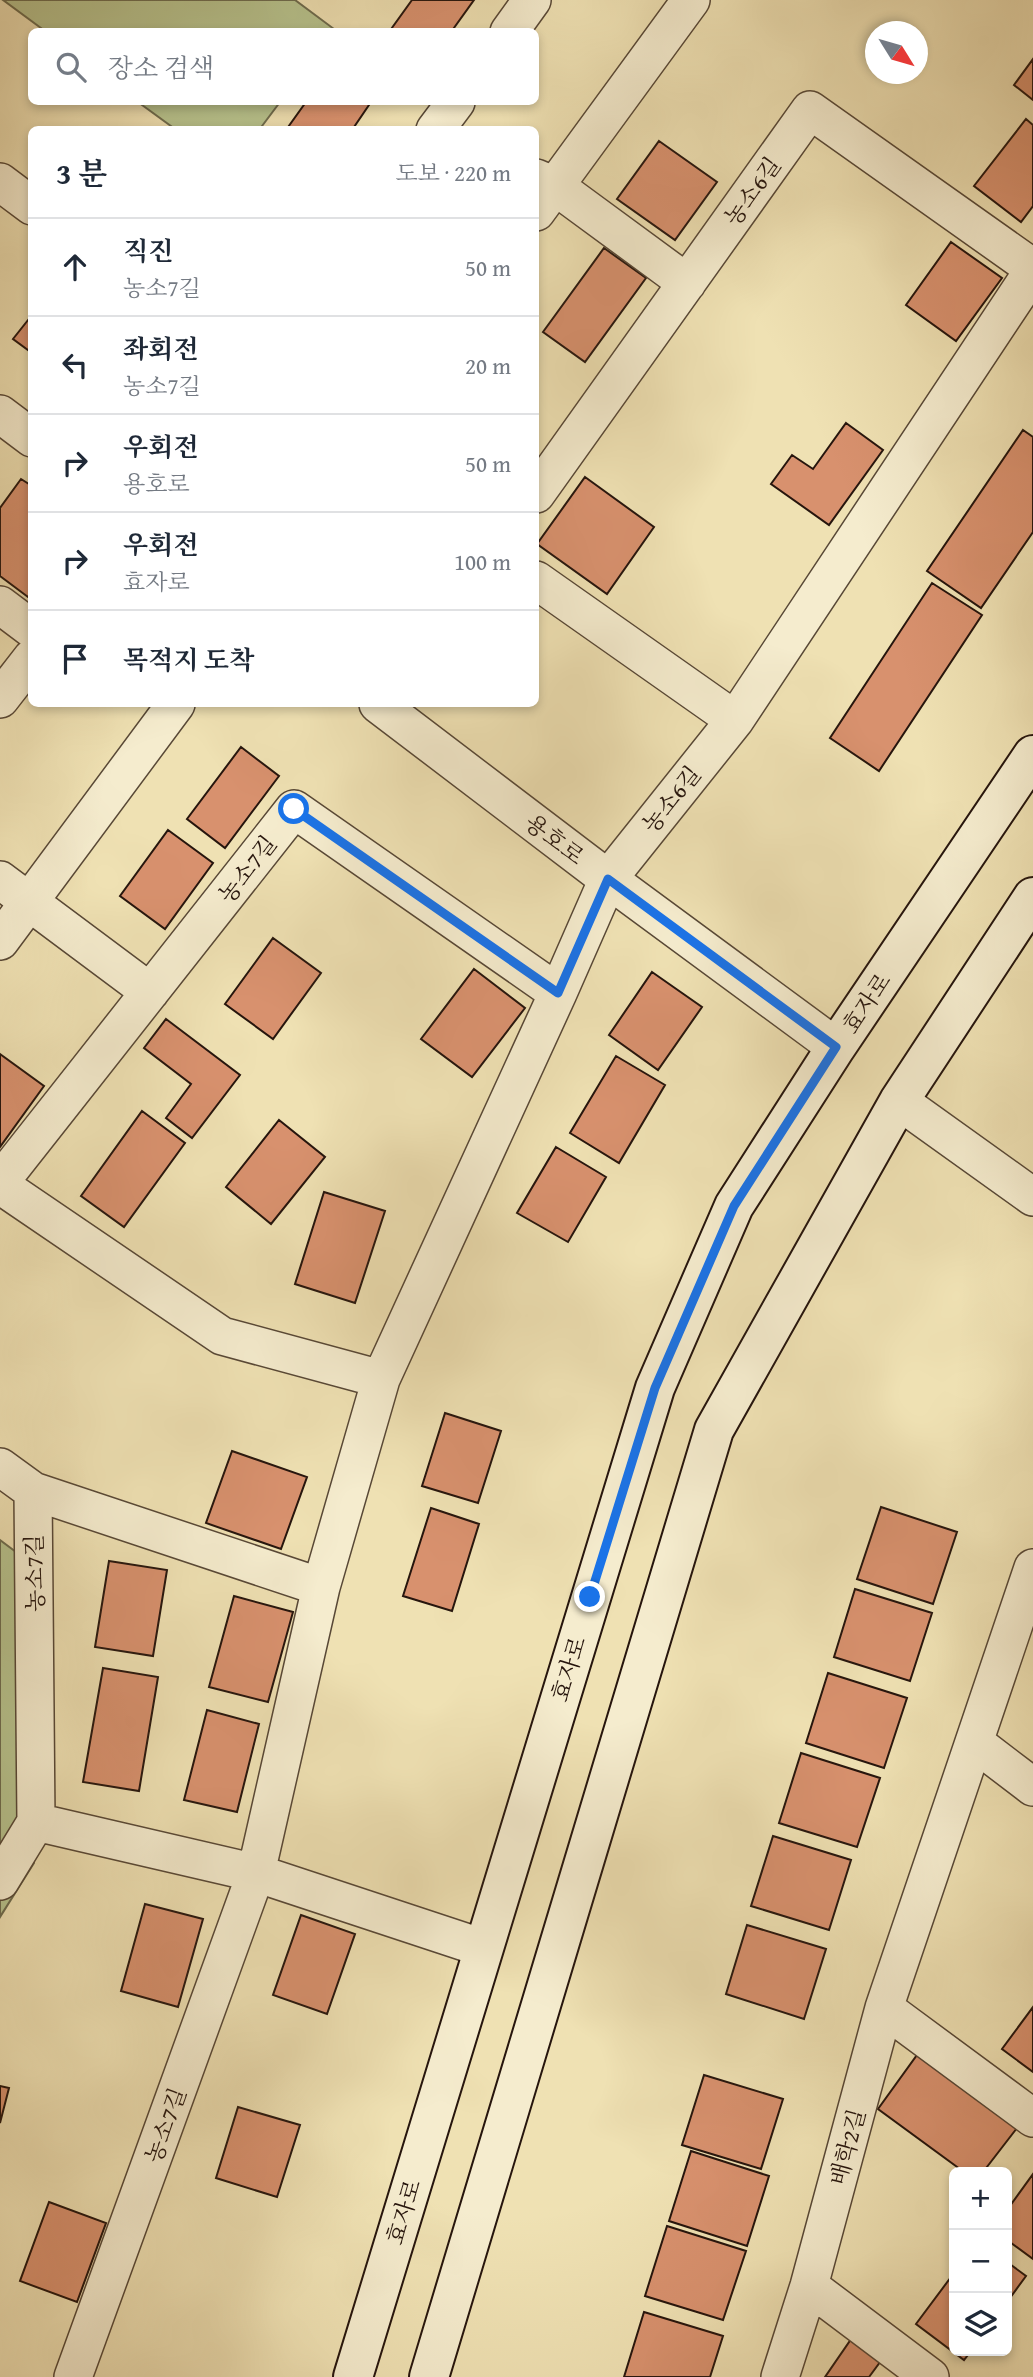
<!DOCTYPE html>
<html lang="ko">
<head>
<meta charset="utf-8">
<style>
	:root { --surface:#fff; --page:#f6f6f7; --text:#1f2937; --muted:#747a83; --line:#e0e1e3 }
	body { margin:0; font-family:"Gentium Book Plus","Noto Serif KR",serif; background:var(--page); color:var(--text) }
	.controls { position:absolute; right:21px; bottom:21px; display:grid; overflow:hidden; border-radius:10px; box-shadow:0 4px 10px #0003 }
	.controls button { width:63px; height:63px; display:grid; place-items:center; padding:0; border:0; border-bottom:2px solid var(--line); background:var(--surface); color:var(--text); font:35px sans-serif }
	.compass { position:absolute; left:865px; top:21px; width:63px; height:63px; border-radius:50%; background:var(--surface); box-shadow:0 4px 10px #0003; rotate:127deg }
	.stop { position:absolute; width:21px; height:21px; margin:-16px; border:5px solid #1a73e8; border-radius:50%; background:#fff }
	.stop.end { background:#1a73e8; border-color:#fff; box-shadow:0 2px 7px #0008 }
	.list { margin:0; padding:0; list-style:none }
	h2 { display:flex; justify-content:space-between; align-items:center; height:91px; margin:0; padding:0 28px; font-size:30px }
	h2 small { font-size:23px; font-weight:400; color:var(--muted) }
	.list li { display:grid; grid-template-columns:46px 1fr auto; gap:21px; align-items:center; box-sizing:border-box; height:98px; padding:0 28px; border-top:2px solid var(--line) }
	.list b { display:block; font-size:26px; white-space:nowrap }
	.list p { margin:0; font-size:23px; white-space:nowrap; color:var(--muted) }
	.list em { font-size:23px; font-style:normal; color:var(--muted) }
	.icon { flex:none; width:38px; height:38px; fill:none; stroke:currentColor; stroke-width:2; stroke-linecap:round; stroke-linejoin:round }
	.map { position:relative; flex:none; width:1033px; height:2377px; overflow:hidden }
	.search { position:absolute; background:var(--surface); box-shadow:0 4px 10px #0003; left:28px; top:28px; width:511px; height:77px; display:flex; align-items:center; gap:18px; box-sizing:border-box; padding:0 24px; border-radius:10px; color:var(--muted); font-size:26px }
	.panel { position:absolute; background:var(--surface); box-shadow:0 4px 10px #0003; left:28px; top:126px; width:511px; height:581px; border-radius:10px }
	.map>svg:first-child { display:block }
	.green { fill:#b7c38e; stroke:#6e6c4e; stroke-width:2 }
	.building { fill:#d8916e; stroke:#26150d; stroke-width:2 }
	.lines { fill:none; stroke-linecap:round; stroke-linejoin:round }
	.street-casing { stroke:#584836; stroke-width:40 }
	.secondary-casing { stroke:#26150d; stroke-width:42 }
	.street { stroke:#f5ecce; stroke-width:37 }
	.secondary { stroke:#f5ecce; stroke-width:38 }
	.route { stroke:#1a73e8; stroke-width:9 }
	.labels { text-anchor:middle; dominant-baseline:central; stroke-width:5; stroke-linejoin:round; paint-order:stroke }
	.street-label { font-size:23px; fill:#26150d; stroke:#f5ecce }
</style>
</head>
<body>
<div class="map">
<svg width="1033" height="2377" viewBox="0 0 1033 2377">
	<rect width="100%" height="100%" fill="#efe1b3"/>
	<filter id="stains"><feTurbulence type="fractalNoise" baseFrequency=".00286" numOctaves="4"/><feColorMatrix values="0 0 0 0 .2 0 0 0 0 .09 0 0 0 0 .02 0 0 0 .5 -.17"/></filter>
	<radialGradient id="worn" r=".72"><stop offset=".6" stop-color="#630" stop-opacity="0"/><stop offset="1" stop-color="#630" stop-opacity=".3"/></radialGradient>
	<!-- green -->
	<path class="green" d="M 3,0 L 295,0 L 334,29 L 333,32 L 45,31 Z
		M 138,102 L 280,102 L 259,130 L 175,129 Z
		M 0,1540 L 44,1573 L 34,1863 L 0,1917 Z"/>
	<!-- building -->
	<path class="building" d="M 412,0 L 474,0 L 451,32 L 389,32 Z
		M 1033,59 L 1033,100 L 1014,85 Z
		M 306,102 L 371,102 L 352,130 L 286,130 Z
		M 1026,119 L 1033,125 L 1033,206 L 1021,222 L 974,186 Z
		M 659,141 L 717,182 L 675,240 L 617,199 Z
		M 951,242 L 1002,278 L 956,341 L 906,305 Z
		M 604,248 L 646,278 L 585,362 L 543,332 Z
		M 32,315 L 32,353 L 13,339 Z
		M 846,423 L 883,450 L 829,525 L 771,484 L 792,455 L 813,469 Z
		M 1023,430 L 1033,437 L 1033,532 L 981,608 L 927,571 Z
		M 585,477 L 654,527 L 607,594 L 537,544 Z
		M 21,479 L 32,486 L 32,593 L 28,597 L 0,576 L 0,508 Z
		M 932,583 L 982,615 L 879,771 L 830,738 Z
		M 241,747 L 279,776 L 225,848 L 187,819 Z
		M 168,830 L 213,863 L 165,929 L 120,896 Z
		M 273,938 L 321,973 L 273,1039 L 225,1004 Z
		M 474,969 L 525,1008 L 472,1077 L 421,1039 Z
		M 652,972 L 702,1007 L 658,1070 L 609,1035 Z
		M 166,1019 L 240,1075 L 192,1138 L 166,1118 L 191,1084 L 144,1048 Z
		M 0,1054 L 44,1086 L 0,1147 Z
		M 616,1056 L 665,1085 L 619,1163 L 570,1133 Z
		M 142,1111 L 185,1143 L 124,1227 L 81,1196 Z
		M 279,1120 L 325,1157 L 271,1224 L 226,1187 Z
		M 556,1147 L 606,1177 L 568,1242 L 517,1213 Z
		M 324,1192 L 385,1211 L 355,1303 L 295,1284 Z
		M 445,1413 L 501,1431 L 478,1503 L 422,1486 Z
		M 232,1451 L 307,1477 L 281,1549 L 206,1523 Z
		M 881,1507 L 957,1532 L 933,1604 L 857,1579 Z
		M 431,1508 L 479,1524 L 452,1611 L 403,1596 Z
		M 109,1561 L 167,1570 L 153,1656 L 95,1647 Z
		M 855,1589 L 932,1613 L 910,1681 L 834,1657 Z
		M 234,1596 L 293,1612 L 268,1702 L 209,1687 Z
		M 103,1668 L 158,1677 L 139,1791 L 83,1782 Z
		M 828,1673 L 907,1698 L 884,1768 L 806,1743 Z
		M 207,1710 L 259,1724 L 237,1812 L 184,1800 Z
		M 801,1753 L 880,1778 L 857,1847 L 779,1823 Z
		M 773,1836 L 851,1860 L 829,1930 L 751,1906 Z
		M 145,1904 L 203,1919 L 178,2007 L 121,1991 Z
		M 301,1915 L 355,1934 L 327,2014 L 273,1995 Z
		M 747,1925 L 826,1949 L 804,2019 L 726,1994 Z
		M 1033,2007 L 1033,2072 L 1002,2049 Z
		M 917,2055 L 1017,2128 L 983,2172 L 964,2172 L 878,2109 Z
		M 704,2075 L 783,2099 L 761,2169 L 682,2145 Z
		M 0,2086 L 9,2088 L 0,2123 Z
		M 238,2107 L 300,2125 L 277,2197 L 216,2178 Z
		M 691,2151 L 769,2176 L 747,2246 L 669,2221 Z
		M 1033,2174 L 1033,2259 L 1007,2240 L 1007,2210 Z
		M 49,2202 L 106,2223 L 77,2302 L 20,2281 Z
		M 667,2226 L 746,2251 L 723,2320 L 645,2296 Z
		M 1007,2262 L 1026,2276 L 1007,2302 Z
		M 954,2273 L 954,2351 L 971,2351 L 964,2360 L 916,2324 Z
		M 644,2312 L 723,2336 L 710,2377 L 624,2377 Z
		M 856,2332 L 886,2354 L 869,2377 L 825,2377 Z"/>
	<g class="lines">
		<defs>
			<path id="street" d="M 509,32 L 532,0
				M 435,130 L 456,102
				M 536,178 L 555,186 L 687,283
				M 0,182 L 32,206
				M 536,212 L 691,0
				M 0,414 L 32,438
				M 536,494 L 810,110 L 1033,268
				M 536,580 L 735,720
				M 0,605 L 32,629
				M 0,699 L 32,658
				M 378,704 L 608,879 L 836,1047
				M 0,880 L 150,992
				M 0,941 L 176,704
				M 899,1101 L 1033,1197
				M 0,1182 L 294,809 L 558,993
				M 0,1185 L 222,1336 L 381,1379
				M 0,1467 L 33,1491 L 36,1822 L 0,1881
				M 33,1491 L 321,1587
				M 974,1742 L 1033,1787
				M 36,1822 L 256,1873 L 483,1948
				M 884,2008 L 1033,2118
				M 809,2286 L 930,2377
				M 73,2377 L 256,1873 L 321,1587 L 381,1379 L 558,993 L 608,879 L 735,720 L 1033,271
				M 780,2377 L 809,2286 L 884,2008 L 1033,1568"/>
			<path id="secondary" d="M 353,2377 L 655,1388 L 734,1206 L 836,1047 L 1033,755
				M 429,2377 L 714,1430 L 899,1101 L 1033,897"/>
		</defs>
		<!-- street casing -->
		<use href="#street" class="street-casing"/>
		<!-- secondary casing -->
		<use href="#secondary" class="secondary-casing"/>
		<!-- street -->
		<use href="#street" class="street"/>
		<!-- secondary -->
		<use href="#secondary" class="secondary"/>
	</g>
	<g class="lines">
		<!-- route -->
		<path class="route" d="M 294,809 L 558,993 L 608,879 L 836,1047 L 734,1206 L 655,1388 L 590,1597"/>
	</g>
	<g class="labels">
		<!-- street labels -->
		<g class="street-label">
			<text transform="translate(752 191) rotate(-54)">농소6길</text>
			<text transform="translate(671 799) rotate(-51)">농소6길</text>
			<text transform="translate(555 839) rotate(37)">용호로</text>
			<text transform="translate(247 869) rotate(-52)">농소7길</text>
			<text transform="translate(866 1003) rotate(-56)">효자로</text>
			<text transform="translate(34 1573) rotate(-91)">농소7길</text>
			<text transform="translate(568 1669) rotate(-73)">효자로</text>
			<text transform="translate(165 2125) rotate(-70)">농소7길</text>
			<text transform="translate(847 2147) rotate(-75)">배학2길</text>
			<text transform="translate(403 2212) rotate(-73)">효자로</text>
		</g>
	</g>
	<rect width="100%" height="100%" filter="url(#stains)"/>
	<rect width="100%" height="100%" fill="url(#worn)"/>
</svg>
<div class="controls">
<button>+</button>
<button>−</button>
<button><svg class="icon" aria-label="layers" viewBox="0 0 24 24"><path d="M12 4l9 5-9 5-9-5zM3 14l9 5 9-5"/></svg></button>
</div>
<svg class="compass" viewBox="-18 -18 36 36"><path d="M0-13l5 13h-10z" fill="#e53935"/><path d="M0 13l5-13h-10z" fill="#747a83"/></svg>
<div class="stop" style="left:294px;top:809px"></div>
<div class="stop end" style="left:590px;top:1597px"></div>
<div class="search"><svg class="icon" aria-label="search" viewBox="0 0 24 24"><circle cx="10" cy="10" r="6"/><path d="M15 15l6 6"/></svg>장소 검색</div>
<section class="panel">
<h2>3 분<small>도보 · 220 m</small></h2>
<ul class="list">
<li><svg class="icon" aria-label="ahead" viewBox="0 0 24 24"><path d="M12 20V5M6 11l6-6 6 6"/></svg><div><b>직진</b><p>농소7길</p></div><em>50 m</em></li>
<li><svg class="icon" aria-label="left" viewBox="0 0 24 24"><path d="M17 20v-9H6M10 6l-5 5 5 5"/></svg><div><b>좌회전</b><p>농소7길</p></div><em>20 m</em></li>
<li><svg class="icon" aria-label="right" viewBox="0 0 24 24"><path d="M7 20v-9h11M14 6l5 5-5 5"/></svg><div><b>우회전</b><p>용호로</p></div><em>50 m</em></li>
<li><svg class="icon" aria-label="right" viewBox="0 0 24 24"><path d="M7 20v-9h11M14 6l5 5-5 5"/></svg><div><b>우회전</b><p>효자로</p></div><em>100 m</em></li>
<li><svg class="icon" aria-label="arrive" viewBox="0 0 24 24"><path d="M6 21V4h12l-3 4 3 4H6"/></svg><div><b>목적지 도착</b></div></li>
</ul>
</section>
</div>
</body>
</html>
